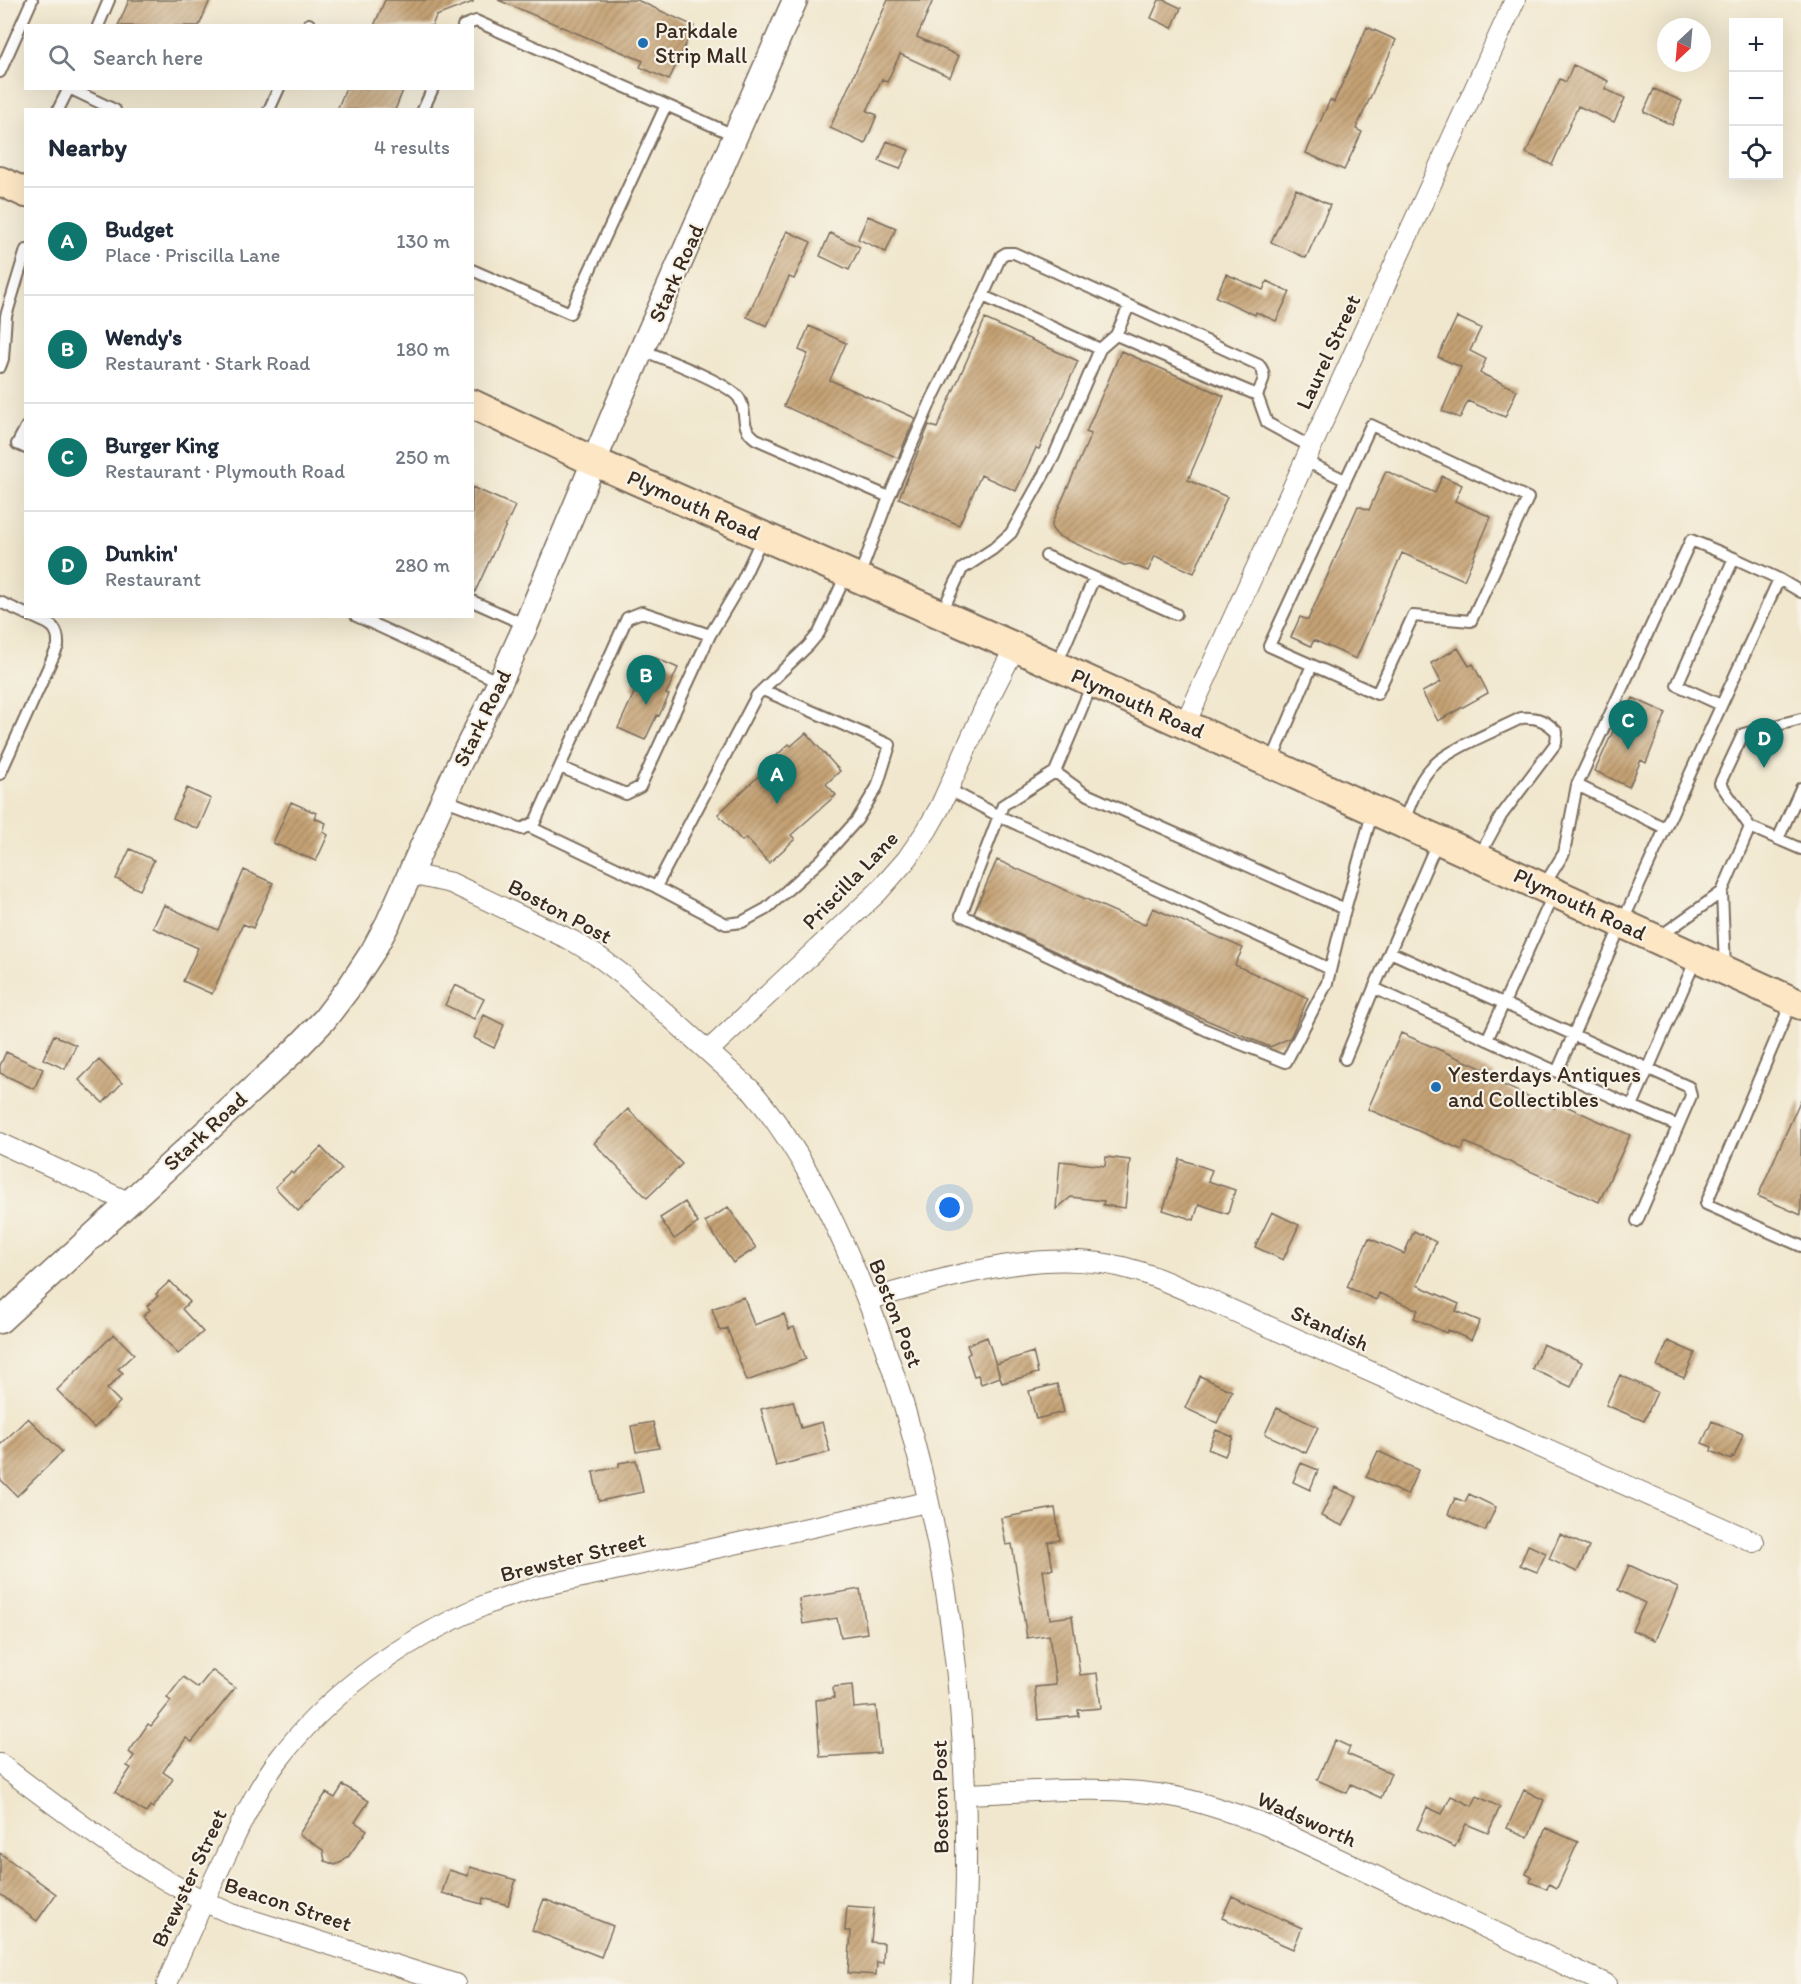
<!DOCTYPE html>
<html lang="en">
<head>
<meta charset="utf-8">
<style>
	:root { --surface:#fff; --page:#f6f6f7; --text:#1f2937; --muted:#747a83; --line:#e0e1e3; --accent:#0f766e }
	body { margin:0; font-family:Itim,sans-serif; background:var(--page); color:var(--text) }
	.controls { position:absolute; right:18px; top:18px; display:grid; overflow:hidden; border-radius:0px; box-shadow:0 6px 24px #0002 }
	.controls button { width:54px; height:54px; display:grid; place-items:center; padding:0; border:0; border-bottom:2px solid var(--line); background:var(--surface); color:var(--text); font:30px sans-serif }
	.compass { position:absolute; left:1657px; top:18px; width:54px; height:54px; border-radius:50%; background:var(--surface); box-shadow:0 6px 24px #0002; rotate:206deg }
	.you { position:absolute; left:950px; top:1208px; width:21px; height:21px; margin:-15px; border:4px solid #fff; border-radius:50%; background:#1a73e8; box-shadow:0 0 0 9px #1a73e833 }
	.badge { display:grid; place-items:center; width:39px; height:39px; border-radius:50%; background:var(--accent); color:#fff; font-size:20px; font-weight:700 }
	.pin { position:absolute; translate:-50% -50px; filter:drop-shadow(0 2px 3px #0008) }
	.pin::after { content:''; position:absolute; top:32px; width:21px; height:18px; background:inherit; clip-path:polygon(0 0,100% 0,50% 100%) }
	.list { margin:0; padding:0; list-style:none }
	h2 { display:flex; justify-content:space-between; align-items:center; height:78px; margin:0; padding:0 24px; font-size:26px }
	h2 small { font-size:20px; font-weight:400; color:var(--muted) }
	.list li { display:grid; grid-template-columns:39px 1fr auto; gap:18px; align-items:center; box-sizing:border-box; height:108px; padding:0 24px; border-top:2px solid var(--line) }
	.list b { display:block; font-size:22px; white-space:nowrap }
	.list p { margin:0; font-size:20px; white-space:nowrap; color:var(--muted) }
	.list em { font-size:20px; font-style:normal; color:var(--muted) }
	.icon { flex:none; width:33px; height:33px; fill:none; stroke:currentColor; stroke-width:2; stroke-linecap:round; stroke-linejoin:round }
	.map { position:relative; flex:none; width:1801px; height:1984px; overflow:hidden }
	.search { position:absolute; background:var(--surface); box-shadow:0 6px 24px #0002; left:24px; top:24px; width:450px; height:66px; display:flex; align-items:center; gap:15px; box-sizing:border-box; padding:0 21px; border-radius:0px; color:var(--muted); font-size:22px }
	.panel { position:absolute; background:var(--surface); box-shadow:0 6px 24px #0002; left:24px; top:108px; width:450px; height:510px; border-radius:0px }
	.map>svg:first-child { display:block }
	.building { fill:url(#building-hatch) }
	.lines { fill:none; stroke-linecap:round; stroke-linejoin:round }
	.service-casing { stroke:#7b6c5c; stroke-width:14 }
	.minor-casing { stroke:#7b6c5c; stroke-width:22 }
	.tertiary-casing { stroke:#7b6c5c; stroke-width:27 }
	.secondary-casing { stroke:#7b6c5c; stroke-width:32 }
	.service { stroke:#fff; stroke-width:10 }
	.minor { stroke:#fff; stroke-width:20 }
	.tertiary { stroke:#fff; stroke-width:24 }
	.secondary { stroke:#fce6c4; stroke-width:28 }
	.poi-dot { fill:#1f6fb2; stroke:#f7f3e8; stroke-width:2 }
	.labels { text-anchor:middle; dominant-baseline:central; stroke-width:4.5; stroke-linejoin:round; paint-order:stroke }
	.poi-label { font-size:22px; fill:#3b2a1e; stroke:#f7f3e8; text-anchor:start }
	.street-label { font-size:22px; fill:#3b2a1e; stroke:#f7f3e8 }
</style>
</head>
<body>
<div class="map">
<svg width="1801" height="1984" viewBox="0 0 1801 1984">
	<defs>
		<pattern id="building-hatch" width="6" height="6" patternUnits="userSpaceOnUse" patternTransform="scale(1.5)"><rect width="6" height="6" fill="#c5a274"/><path d="M-1 1l2-2M0 6l6-6M5 7l2-2" fill="none" stroke="#a1845f"/></pattern>
	</defs>
	<rect width="100%" height="100%" fill="#f7f3e8"/>
	<filter id="ink" filterUnits="userSpaceOnUse"><feTurbulence type="fractalNoise" baseFrequency=".0167" numOctaves="2"/><feDisplacementMap in="SourceGraphic" scale="12" xChannelSelector="R" yChannelSelector="G"/><feConvolveMatrix kernelMatrix="1 2 1 2 8 2 1 2 1" color-interpolation-filters="sRGB"/></filter>
	<filter id="wash" filterUnits="userSpaceOnUse"><feTurbulence type="fractalNoise" baseFrequency=".008" numOctaves="4" result="noise"/><feDisplacementMap in="SourceGraphic" scale="24" xChannelSelector="R" yChannelSelector="G"/><feGaussianBlur stdDeviation="1.35" result="paint"/><feColorMatrix in="noise" values="0 0 0 0 0 0 0 0 0 0 0 0 0 0 0 0 0 1.4 0 .05"/><feComposite in="paint" operator="in"/></filter>
	<g filter="url(#wash)">
		<rect width="100%" height="100%" fill="#f1e7ce"/>
		<g id="blocks">
			<!-- building -->
			<path class="building" d="M 129,0 L 210,0 L 199,26 L 118,26 Z
				M 385,0 L 473,0 L 473,2 L 436,16 L 432,26 L 374,26 Z
				M 498,0 L 637,0 L 694,26 L 669,80 L 640,67 L 643,61 Z
				M 888,0 L 933,0 L 917,37 L 959,56 L 950,77 L 900,54 L 887,82 L 882,79 L 867,111 L 877,115 L 865,144 L 830,128 Z
				M 1159,0 L 1164,0 L 1181,8 L 1172,28 L 1151,18 Z
				M 1367,27 L 1396,40 L 1356,129 L 1362,132 L 1344,170 L 1306,153 L 1330,100 L 1334,102 Z
				M 1573,65 L 1608,81 L 1605,89 L 1625,98 L 1614,122 L 1578,106 L 1552,165 L 1526,153 L 1560,79 L 1566,82 Z
				M 346,88 L 404,88 L 395,110 L 337,110 Z
				M 1654,89 L 1682,101 L 1672,125 L 1644,112 Z
				M 887,141 L 909,150 L 900,169 L 879,161 Z
				M 1296,189 L 1330,205 L 1306,258 L 1271,242 Z
				M 868,216 L 896,228 L 886,252 L 858,239 Z
				M 787,231 L 811,242 L 794,279 L 789,277 L 767,326 L 747,317 Z
				M 830,233 L 860,247 L 849,270 L 820,256 Z
				M 1226,274 L 1263,290 L 1267,281 L 1290,292 L 1276,321 L 1256,312 L 1255,315 L 1216,297 Z
				M 1457,317 L 1481,328 L 1470,351 L 1486,359 L 1480,373 L 1517,390 L 1505,417 L 1468,401 L 1460,418 L 1442,411 L 1461,367 L 1438,357 Z
				M 985,319 L 1078,361 L 1039,449 L 1036,448 L 1016,491 L 981,475 L 959,525 L 899,498 L 929,425 L 937,428 Z
				M 809,326 L 846,343 L 830,380 L 915,418 L 898,458 L 784,406 L 808,354 L 799,350 Z
				M 1121,351 L 1224,396 L 1188,480 L 1227,497 L 1194,573 L 1155,556 L 1148,571 L 1131,564 L 1124,565 L 1058,536 L 1052,529 L 1052,523 L 1091,434 L 1086,432 Z
				M 1386,471 L 1435,493 L 1442,476 L 1462,485 L 1455,501 L 1491,517 L 1464,580 L 1402,553 L 1356,659 L 1314,640 L 1311,646 L 1291,637 L 1300,617 L 1308,620 L 1358,506 L 1369,510 Z
				M 472,487 L 515,506 L 474,594 L 472,594 Z
				M 1458,648 L 1469,666 L 1473,664 L 1488,693 L 1438,721 L 1422,692 L 1441,682 L 1431,663 Z
				M 651,656 L 678,668 L 666,694 L 669,695 L 659,716 L 657,715 L 645,740 L 618,728 L 635,691 L 631,689 L 639,670 L 644,672 Z
				M 1633,698 L 1666,713 L 1646,763 L 1641,760 L 1629,787 L 1595,771 L 1618,720 L 1622,722 Z
				M 806,733 L 840,771 L 826,784 L 836,795 L 791,835 L 795,839 L 769,863 L 746,838 L 742,841 L 718,814 L 777,759 L 775,757 L 789,744 L 791,746 Z
				M 187,788 L 211,799 L 198,829 L 173,818 Z
				M 291,802 L 316,813 L 314,818 L 326,823 L 323,832 L 328,835 L 316,861 L 273,843 Z
				M 130,849 L 154,860 L 140,890 L 116,879 Z
				M 997,860 L 1145,925 L 1153,908 L 1243,948 L 1235,965 L 1308,998 L 1290,1038 L 1270,1047 L 1150,996 L 974,913 Z
				M 244,870 L 273,883 L 253,928 L 243,924 L 212,994 L 183,981 L 198,948 L 153,928 L 164,905 L 218,930 Z
				M 455,985 L 484,999 L 474,1019 L 445,1005 Z
				M 484,1015 L 504,1025 L 494,1048 L 474,1038 Z
				M 1401,1033 L 1495,1074 L 1492,1080 L 1554,1108 L 1557,1102 L 1630,1135 L 1599,1202 L 1465,1142 L 1462,1150 L 1368,1109 Z
				M 54,1035 L 76,1045 L 65,1069 L 43,1059 Z
				M 6,1052 L 43,1069 L 34,1089 L 0,1073 L 0,1066 Z
				M 99,1060 L 122,1083 L 103,1103 L 79,1080 Z
				M 1801,1099 L 1801,1215 L 1758,1196 Z
				M 628,1109 L 682,1164 L 647,1198 L 594,1143 Z
				M 321,1147 L 342,1169 L 298,1211 L 275,1187 L 291,1172 L 293,1174 Z
				M 1106,1157 L 1130,1160 L 1125,1208 L 1103,1205 L 1104,1201 L 1071,1197 L 1056,1209 L 1060,1161 L 1105,1166 Z
				M 1180,1159 L 1212,1170 L 1208,1181 L 1235,1190 L 1228,1214 L 1199,1204 L 1194,1220 L 1163,1210 Z
				M 685,1202 L 698,1223 L 674,1239 L 660,1218 Z
				M 728,1207 L 756,1248 L 733,1263 L 705,1222 Z
				M 1272,1212 L 1299,1225 L 1283,1260 L 1255,1247 Z
				M 1414,1231 L 1436,1242 L 1417,1285 L 1459,1304 L 1456,1311 L 1480,1321 L 1471,1340 L 1448,1330 L 1446,1333 L 1414,1318 L 1418,1310 L 1379,1293 L 1376,1300 L 1347,1287 L 1369,1238 L 1404,1254 Z
				M 170,1281 L 190,1302 L 182,1309 L 203,1332 L 178,1354 L 143,1316 L 150,1310 L 147,1306 L 158,1296 L 156,1294 Z
				M 744,1297 L 754,1325 L 784,1314 L 789,1329 L 794,1327 L 806,1359 L 747,1381 L 727,1328 L 720,1331 L 712,1309 Z
				M 114,1334 L 134,1354 L 118,1369 L 123,1373 L 107,1389 L 120,1402 L 94,1428 L 57,1390 Z
				M 987,1337 L 1000,1377 L 981,1384 L 978,1375 L 974,1376 L 967,1355 L 970,1353 L 967,1345 Z
				M 1668,1341 L 1695,1353 L 1684,1378 L 1657,1366 Z
				M 1543,1344 L 1582,1362 L 1571,1387 L 1532,1369 Z
				M 1033,1352 L 1038,1373 L 1002,1383 L 996,1364 Z
				M 1620,1375 L 1657,1392 L 1644,1421 L 1606,1405 Z
				M 1200,1376 L 1232,1391 L 1217,1423 L 1185,1408 Z
				M 1057,1384 L 1064,1412 L 1036,1419 L 1029,1391 Z
				M 793,1401 L 801,1428 L 822,1422 L 830,1452 L 776,1466 L 761,1409 Z
				M 1277,1408 L 1318,1427 L 1306,1453 L 1265,1434 Z
				M 28,1418 L 62,1452 L 17,1496 L 0,1479 L 0,1445 Z
				M 1712,1421 L 1743,1434 L 1734,1457 L 1732,1456 L 1731,1460 L 1711,1451 L 1712,1447 L 1702,1443 Z
				M 653,1422 L 659,1448 L 636,1452 L 631,1426 Z
				M 1216,1430 L 1233,1437 L 1225,1456 L 1208,1449 Z
				M 1378,1451 L 1418,1470 L 1407,1495 L 1366,1477 Z
				M 636,1460 L 643,1492 L 599,1501 L 593,1472 L 619,1467 L 619,1463 Z
				M 1301,1463 L 1318,1470 L 1310,1490 L 1293,1482 Z
				M 1335,1487 L 1357,1497 L 1343,1526 L 1321,1516 Z
				M 1469,1494 L 1496,1507 L 1485,1531 L 1448,1514 L 1455,1498 L 1465,1502 Z
				M 1055,1508 L 1060,1540 L 1048,1542 L 1053,1569 L 1043,1570 L 1050,1619 L 1072,1616 L 1080,1675 L 1097,1673 L 1101,1708 L 1078,1710 L 1079,1716 L 1038,1720 L 1035,1687 L 1056,1685 L 1049,1635 L 1027,1638 L 1012,1544 L 1006,1545 L 1001,1518 Z
				M 1560,1534 L 1589,1547 L 1577,1572 L 1549,1559 Z
				M 1528,1545 L 1546,1553 L 1537,1572 L 1520,1565 Z
				M 1629,1565 L 1678,1588 L 1655,1640 L 1632,1630 L 1645,1603 L 1618,1590 Z
				M 860,1589 L 867,1633 L 841,1637 L 837,1618 L 803,1624 L 799,1599 Z
				M 212,1670 L 235,1688 L 192,1742 L 186,1738 L 163,1772 L 173,1779 L 153,1808 L 150,1806 L 146,1813 L 115,1792 L 131,1768 L 127,1766 L 134,1756 L 129,1752 L 148,1724 L 151,1726 L 171,1701 L 167,1698 L 183,1677 L 198,1688 Z
				M 852,1685 L 854,1708 L 876,1706 L 880,1753 L 820,1757 L 816,1700 L 834,1698 L 833,1687 Z
				M 1335,1740 L 1350,1747 L 1347,1754 L 1391,1773 L 1381,1798 L 1351,1784 L 1347,1793 L 1317,1780 Z
				M 343,1785 L 369,1801 L 355,1822 L 367,1830 L 348,1857 L 346,1857 L 342,1862 L 335,1865 L 325,1861 L 323,1850 L 299,1834 L 326,1793 L 335,1798 Z
				M 1524,1790 L 1544,1800 L 1528,1837 L 1507,1828 Z
				M 1451,1796 L 1472,1806 L 1477,1796 L 1500,1807 L 1488,1833 L 1466,1824 L 1455,1847 L 1417,1829 L 1427,1807 L 1442,1814 Z
				M 1546,1828 L 1578,1842 L 1557,1888 L 1549,1884 L 1547,1889 L 1530,1882 L 1532,1877 L 1526,1874 Z
				M 0,1853 L 56,1894 L 37,1921 L 0,1894 Z
				M 470,1867 L 516,1880 L 508,1905 L 483,1898 L 482,1904 L 442,1893 L 449,1870 L 468,1876 Z
				M 1232,1896 L 1302,1928 L 1293,1949 L 1222,1918 Z
				M 544,1899 L 613,1926 L 601,1957 L 532,1930 Z
				M 847,1906 L 874,1908 L 871,1942 L 884,1943 L 883,1963 L 877,1962 L 876,1975 L 848,1973 L 851,1931 L 845,1931 Z"/>
		</g>
	</g>
	<g filter="url(#ink)">
		<use href="#blocks" fill-opacity="0" stroke="#7b6c5c" stroke-width="1.5"/>
		<g class="lines">
			<defs>
				<path id="service" d="M 98,26 L 109,0
					M 308,26 L 309,24
					M 463,26 L 476,21 L 666,105
					M 0,72 L 32,0
					M 58,110 L 69,88 L 115,110
					M 269,110 L 279,88
					M 423,110 L 433,88
					M 472,270 L 570,313 L 666,105 L 736,136
					M 983,296 L 1001,256 L 1006,253 L 1014,253 L 1259,365 C 1268,375 1262,384 1257,395
					M 1116,335 L 1129,306
					M 642,350 C 662,358 729,383 739,398 C 749,414 738,426 756,439 L 889,497 L 859,577
					M 0,367 L 3,359 L 6,316 L 26,250
					M 1371,425 L 1528,498 L 1471,621 L 1413,616 L 1377,694 L 1269,646 Z
					M 26,427 L 17,444 L 26,448
					M 1305,461 L 1345,480
					M 889,497 L 932,399 L 983,296 L 1100,349
					M 1046,556 L 1176,614
					M 1779,579 L 1801,592
					M 472,601 L 526,625
					M 0,602 L 26,614
					M 941,614 L 962,569 L 993,549 L 1011,533 L 1054,456 L 1100,349 L 1116,335 L 1257,395 L 1267,423 L 1311,447
					M 356,616 L 500,682
					M 1056,666 L 1094,578
					M 1092,684 L 1055,772 L 1003,805 L 961,915 L 1206,1030 L 1286,1062 L 1327,983 L 1343,917 L 1373,810
					M 1801,719 L 1743,734 L 1720,783 L 1750,827 L 1801,849
					M 1271,763 L 1312,665
					M 560,767 L 626,794 L 640,787 L 710,635 L 741,583 L 763,536
					M 1055,772 L 1084,793 L 1345,909
					M 0,774 L 58,646 C 59,624 48,624 31,616
					M 1577,785 L 1665,828
					M 948,789 L 999,816 L 1330,969
					M 443,799 L 522,829 L 535,822 L 627,618 L 642,612 L 710,635
					M 1403,823 C 1411,804 1418,779 1434,765 C 1451,748 1498,730 1521,718 C 1537,717 1545,720 1557,732 L 1556,743 L 1501,816 L 1478,858
					M 528,826 L 656,887 L 757,695 L 808,646 L 819,633 L 847,573
					M 1778,839 L 1801,788
					M 1438,840 L 1374,988 L 1632,1106 L 1696,959
					M 656,887 L 726,924 L 742,922 L 766,909 L 821,860 L 857,820 L 877,787 L 890,745 L 763,690
					M 1543,887 L 1564,853 L 1577,785 L 1691,540 L 1734,558
					M 1659,937 L 1722,892
					M 1390,952 L 1689,1087 L 1691,1096 L 1637,1221
					M 1725,968 L 1722,892 L 1750,827
					M 1792,1001 L 1706,1204 L 1801,1246
					M 1487,1040 L 1554,893
					M 1345,1059 L 1374,988
					M 1557,1072 L 1622,923 L 1779,579 L 1734,558 L 1677,685 L 1721,705
					M 1632,1106 L 1678,1126"/>
				<path id="minor" d="M 1185,724 L 1515,0
					M 410,874 L 451,883 L 573,941 L 599,957 L 623,975 L 751,1090 C 799,1146 832,1214 860,1282 C 950,1500 979,1749 961,1984
					M 708,1051 L 878,892 L 907,859 L 927,830 L 940,807 L 990,696 L 1015,647
					M 0,1143 L 128,1202
					M 867,1300 C 953,1277 1047,1243 1137,1271 C 1158,1277 1179,1288 1200,1296 L 1754,1542
					M 0,1764 C 74,1819 146,1877 232,1914 L 455,1984
					M 965,1794 C 1035,1792 1107,1784 1176,1797 C 1207,1803 1235,1814 1264,1824 L 1606,1984
					M 167,1984 C 185,1940 205,1898 226,1855 C 241,1824 255,1792 276,1763 C 329,1692 404,1640 485,1605 C 503,1597 523,1592 541,1586 L 927,1502"/>
				<path id="tertiary" d="M 0,1321 L 295,1050 L 324,1020 L 350,986 L 373,951 L 388,923 L 459,764 L 500,682 L 526,625 L 620,399 L 795,0"/>
				<path id="secondary" d="M 0,181 L 26,193
					M 472,404 L 595,462 L 1015,647 L 1801,1005"/>
			</defs>
			<!-- service casing -->
			<use href="#service" class="service-casing"/>
			<!-- minor casing -->
			<use href="#minor" class="minor-casing"/>
			<!-- tertiary casing -->
			<use href="#tertiary" class="tertiary-casing"/>
			<!-- secondary casing -->
			<use href="#secondary" class="secondary-casing"/>
			<!-- service -->
			<use href="#service" class="service"/>
			<!-- minor -->
			<use href="#minor" class="minor"/>
			<!-- tertiary -->
			<use href="#tertiary" class="tertiary"/>
			<!-- secondary -->
			<use href="#secondary" class="secondary"/>
		</g>
	</g>
	<!-- markers -->
	<g class="poi-dot">
		<circle cx="643" cy="43" r="6"/>
		<circle cx="1436" cy="1087" r="6"/>
	</g>
	<g class="labels">
		<!-- poi labels -->
		<g class="poi-label">
			<text x="655" y="30">Parkdale<tspan x="655" dy="25">Strip Mall</tspan></text>
			<text x="1448" y="1074">Yesterdays Antiques<tspan x="1448" dy="25">and Collectibles</tspan></text>
		</g>
		<!-- street labels -->
		<g class="street-label">
			<text transform="translate(676 273) rotate(-66)">Stark Road</text>
			<text transform="translate(1328 352) rotate(-65)">Laurel Street</text>
			<text transform="translate(694 505) rotate(24)">Plymouth Road</text>
			<text transform="translate(1138 703) rotate(24)">Plymouth Road</text>
			<text transform="translate(482 718) rotate(-64)">Stark Road</text>
			<text transform="translate(850 880) rotate(-46)">Priscilla Lane</text>
			<text transform="translate(1580 904) rotate(25)">Plymouth Road</text>
			<text transform="translate(560 911) rotate(28)">Boston Post</text>
			<text transform="translate(205 1131) rotate(-43)">Stark Road</text>
			<text transform="translate(896 1313) rotate(69)">Boston Post</text>
			<text transform="translate(1330 1328) rotate(24)">Standish</text>
			<text transform="translate(573 1557) rotate(-14)">Brewster Street</text>
			<text transform="translate(940 1797) rotate(-91)">Boston Post</text>
			<text transform="translate(1307 1819) rotate(24)">Wadsworth</text>
			<text transform="translate(189 1878) rotate(-65)">Brewster Street</text>
			<text transform="translate(288 1904) rotate(18)">Beacon Street</text>
		</g>
	</g>
</svg>
<div class="controls">
<button>+</button>
<button>−</button>
<button><svg class="icon" aria-label="locate" viewBox="0 0 24 24"><circle cx="12" cy="12" r="6"/><path d="M12 2v4M12 18v4M2 12h4M18 12h4"/></svg></button>
</div>
<svg class="compass" viewBox="-18 -18 36 36"><path d="M0-13l5 13h-10z" fill="#e53935"/><path d="M0 13l5-13h-10z" fill="#747a83"/></svg>
<div class="you"></div>
<div class="pin badge" style="left:777px;top:804px">A</div>
<div class="pin badge" style="left:646px;top:705px">B</div>
<div class="pin badge" style="left:1628px;top:750px">C</div>
<div class="pin badge" style="left:1764px;top:768px">D</div>
<div class="search"><svg class="icon" aria-label="search" viewBox="0 0 24 24"><circle cx="10" cy="10" r="6"/><path d="M15 15l6 6"/></svg>Search here</div>
<section class="panel">
<h2>Nearby<small>4 results</small></h2>
<ul class="list">
<li><span class="badge">A</span><div><b>Budget</b><p>Place · Priscilla Lane</p></div><em>130 m</em></li>
<li><span class="badge">B</span><div><b>Wendy's</b><p>Restaurant · Stark Road</p></div><em>180 m</em></li>
<li><span class="badge">C</span><div><b>Burger King</b><p>Restaurant · Plymouth Road</p></div><em>250 m</em></li>
<li><span class="badge">D</span><div><b>Dunkin'</b><p>Restaurant</p></div><em>280 m</em></li>
</ul>
</section>
</div>
</body>
</html>
